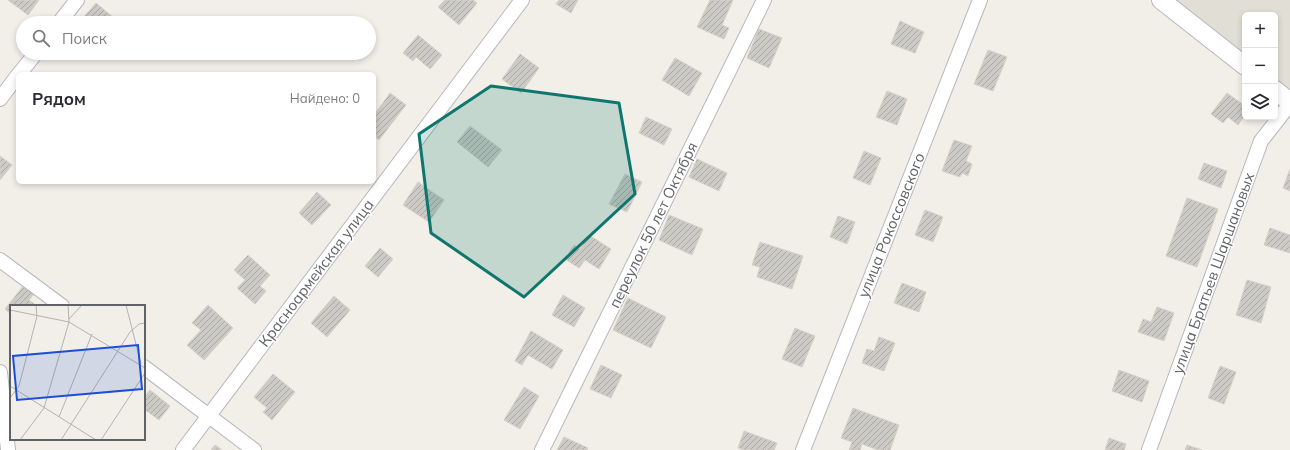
<!DOCTYPE html>
<html lang="ru">
<head>
<meta charset="utf-8">
<style>
	:root { --surface:#fff; --page:#f2f2f3; --text:#2b2b33; --muted:#7c7c81; --line:#e1e1e2 }
	body { margin:0; font-family:Mulish,sans-serif; background:var(--page); color:var(--text) }
	.controls { position:absolute; right:12px; top:12px; display:grid; overflow:hidden; border-radius:6px; box-shadow:0 2px 6px #0003 }
	.controls button { width:36px; height:36px; display:grid; place-items:center; padding:0; border:0; border-bottom:1px solid var(--line); background:var(--surface); color:var(--text); font:20px sans-serif }
	.list { margin:0; padding:0; list-style:none }
	h2 { display:flex; justify-content:space-between; align-items:center; height:52px; margin:0; padding:0 16px; font-size:17px }
	h2 small { font-size:13px; font-weight:400; color:var(--muted) }
	.icon { flex:none; width:22px; height:22px; fill:none; stroke:currentColor; stroke-width:2; stroke-linecap:round; stroke-linejoin:round }
	.map { position:relative; flex:none; width:1290px; height:450px; overflow:hidden }
	.search { position:absolute; background:var(--surface); box-shadow:0 2px 6px #0003; left:16px; top:16px; width:360px; height:44px; display:flex; align-items:center; gap:10px; box-sizing:border-box; padding:0 14px; border-radius:22px; color:var(--muted); font-size:15px }
	.panel { position:absolute; background:var(--surface); box-shadow:0 2px 6px #0003; left:16px; top:72px; width:360px; height:112px; border-radius:6px }
	.map>svg:first-child { display:block }
	.education { fill:#e1ded6 }
	.building { fill:url(#building-hatch); stroke:#d6d1c6 }
	.lines { fill:none; stroke-linecap:round; stroke-linejoin:round }
	.minor-casing { stroke:#b5b8bc; stroke-width:16 }
	.tertiary-casing { stroke:#b5b8bc; stroke-width:20 }
	.minor { stroke:#fff; stroke-width:14 }
	.tertiary { stroke:#fff; stroke-width:18 }
	.marked { fill:#0f766e; fill-opacity:0.2; stroke:#0f766e; stroke-width:3; stroke-linejoin:round }
	.labels { text-anchor:middle; dominant-baseline:central; stroke-width:3; stroke-linejoin:round; paint-order:stroke }
	.street-label { font-size:15px; fill:#5f6368; stroke:#fff }
	.inset-road { fill:none; stroke:#b3b3b1; stroke-width:1 }
	.view { fill:#1d4ed8; fill-opacity:0.15; stroke:#1d4ed8; stroke-width:2 }
	.inset-edge { fill:none; stroke:#5f6368; stroke-width:2 }
</style>
</head>
<body>
<div class="map">
<svg width="1290" height="450" viewBox="0 0 1290 450">
	<defs>
		<pattern id="building-hatch" width="6" height="6" patternUnits="userSpaceOnUse"><rect width="6" height="6" fill="#cccac5"/><path d="M-1 1l2-2M0 6l6-6M5 7l2-2" fill="none" stroke="#a9a8a4"/></pattern>
	</defs>
	<rect width="100%" height="100%" fill="#f1efe8"/>
	<!-- education -->
	<path class="education" d="M 1167,0 L 1290,0 L 1290,102 L 1275,89 L 1275,15 L 1245,15 L 1245,64 Z"/>
	<!-- building -->
	<path class="building" d="M 8,0 L 39,0 L 28,15 Z
		M 445,0 L 473,0 L 477,3 L 459,25 L 438,7 Z
		M 559,0 L 578,0 L 571,13 L 556,4 Z
		M 710,0 L 733,0 L 722,25 L 729,28 L 724,39 L 697,27 Z
		M 96,3 L 120,23 L 85,23 L 81,20 Z
		M 900,21 L 924,32 L 915,53 L 891,44 Z
		M 759,29 L 782,38 L 769,68 L 747,58 Z
		M 418,35 L 442,55 L 430,69 L 416,57 L 413,61 L 403,53 Z
		M 988,50 L 1007,57 L 993,91 L 974,84 Z
		M 520,54 L 539,68 L 521,93 L 502,79 Z
		M 675,58 L 702,73 L 689,96 L 662,80 Z
		M 887,91 L 907,99 L 897,125 L 876,117 Z
		M 390,93 L 406,105 L 379,140 L 374,136 L 374,115 Z
		M 1227,93 L 1245,106 L 1245,115 L 1238,125 L 1228,117 L 1223,123 L 1211,114 Z
		M 646,117 L 672,129 L 664,145 L 639,133 Z
		M 470,126 L 502,150 L 488,167 L 457,142 Z
		M 954,140 L 972,146 L 966,161 L 972,164 L 968,176 L 962,173 L 960,177 L 942,171 Z
		M 864,151 L 881,158 L 870,185 L 853,178 Z
		M 0,156 L 12,165 L 0,180 Z
		M 697,159 L 727,173 L 719,191 L 689,177 Z
		M 1204,163 L 1227,171 L 1221,188 L 1198,179 Z
		M 1290,169 L 1290,191 L 1283,188 Z
		M 625,174 L 642,182 L 627,212 L 609,204 Z
		M 418,182 L 444,200 L 429,222 L 403,205 Z
		M 317,192 L 331,205 L 312,225 L 299,213 Z
		M 1187,198 L 1218,209 L 1197,267 L 1166,256 Z
		M 925,210 L 943,217 L 933,242 L 915,235 Z
		M 669,215 L 703,229 L 692,255 L 659,240 Z
		M 838,216 L 855,222 L 847,244 L 830,237 Z
		M 1270,228 L 1290,235 L 1290,253 L 1264,245 Z
		M 589,235 L 611,249 L 599,269 L 585,260 L 579,268 L 565,259 L 574,245 L 580,249 Z
		M 760,242 L 803,256 L 792,289 L 757,277 L 760,267 L 752,265 Z
		M 380,248 L 393,259 L 378,277 L 365,266 Z
		M 248,255 L 270,275 L 260,286 L 266,291 L 255,304 L 237,288 L 245,280 L 234,270 Z
		M 1247,280 L 1271,287 L 1261,323 L 1236,315 Z
		M 902,283 L 926,292 L 919,312 L 894,303 Z
		M 24,285 L 34,294 L 29,300 L 37,306 L 11,306 L 11,314 L 5,309 Z
		M 563,295 L 585,308 L 574,327 L 552,315 Z
		M 334,296 L 350,310 L 327,337 L 311,323 Z
		M 628,298 L 666,317 L 651,348 L 613,330 Z
		M 208,305 L 233,328 L 204,360 L 187,345 L 201,330 L 192,323 Z
		M 1157,307 L 1174,313 L 1164,341 L 1138,332 L 1143,319 L 1151,322 Z
		M 795,328 L 815,336 L 802,367 L 782,359 Z
		M 531,331 L 563,350 L 552,369 L 528,355 L 522,365 L 515,361 Z
		M 879,337 L 895,343 L 884,371 L 862,363 L 867,349 L 874,351 Z
		M 601,365 L 622,375 L 611,398 L 590,389 Z
		M 1220,366 L 1236,372 L 1224,404 L 1208,398 Z
		M 1119,370 L 1149,381 L 1142,402 L 1112,391 Z
		M 273,374 L 295,392 L 272,420 L 263,412 L 267,408 L 254,397 Z
		M 524,387 L 539,396 L 520,429 L 504,420 Z
		M 150,390 L 170,406 L 159,420 L 144,409 L 144,397 Z
		M 853,408 L 899,425 L 890,450 L 878,450 L 862,444 L 860,450 L 849,450 L 852,442 L 841,438 Z
		M 744,431 L 777,443 L 774,450 L 744,450 L 738,448 Z
		M 564,437 L 588,448 L 587,450 L 557,450 Z
		M 1109,438 L 1126,444 L 1124,450 L 1105,450 Z
		M 215,445 L 222,450 L 211,450 Z
		M 1187,445 L 1202,450 L 1185,450 Z"/>
	<g class="lines">
		<defs>
			<path id="minor" d="M 59,23 L 77,0
				M 19,74 L 36,53
				M 0,99 L 18,75
				M 0,260 L 62,306
				M 144,367 L 254,450
				M 0,372 L 8,450
				M 183,450 L 522,0
				M 542,450 L 764,0
				M 803,450 L 980,0
				M 1149,450 L 1261,141 L 1290,104"/>
			<path id="tertiary" d="M 1161,0 L 1245,66
				M 1275,90 L 1290,102"/>
		</defs>
		<!-- minor casing -->
		<use href="#minor" class="minor-casing"/>
		<!-- tertiary casing -->
		<use href="#tertiary" class="tertiary-casing"/>
		<!-- minor -->
		<use href="#minor" class="minor"/>
		<!-- tertiary -->
		<use href="#tertiary" class="tertiary"/>
	</g>
	<!-- marked area -->
	<path class="marked" d="M 491,86 L 619,103 L 635,194 L 524,297 L 431,233 L 419,134 Z"/>
	<g class="labels">
		<!-- street labels -->
		<g class="street-label">
			<text transform="translate(653 225) rotate(-64)">переулок 50 лет Октября</text>
			<text transform="translate(891 225) rotate(-68)">улица Рокоссовского</text>
			<text transform="translate(316 273) rotate(-53)">Красноармейская улица</text>
			<text transform="translate(1213 273) rotate(-70)">улица Братьев Шаршановых</text>
		</g>
	</g>
	<!-- overview -->
	<g transform="translate(10 305)">
		<rect width="135" height="135" fill="#f1efe8"/>
		<path class="inset-road" d="M 116,0 L 131,59M 0,5 L 59,17 L 135,63M 59,14 L 72,0M 0,81 L 86,135M 0,93 L 9,81 L 27,11 L 26,0M 49,112 L 82,29M 10,135 L 34,103 L 59,17 L 58,0M 51,135 L 120,27 L 129,19 L 135,18M 91,135 L 135,68"/>
		<path class="view" d="M 128,40 L 132,84 L 7,95 L 3,51 Z"/>
		<rect width="135" height="135" class="inset-edge"/>
	</g>
</svg>
<div class="controls">
<button>+</button>
<button>−</button>
<button><svg class="icon" aria-label="layers" viewBox="0 0 24 24"><path d="M12 4l9 5-9 5-9-5zM3 14l9 5 9-5"/></svg></button>
</div>
<div class="search"><svg class="icon" aria-label="search" viewBox="0 0 24 24"><circle cx="10" cy="10" r="6"/><path d="M15 15l6 6"/></svg>Поиск</div>
<section class="panel">
<h2>Рядом<small>Найдено: 0</small></h2>
<ul class="list">
</ul>
</section>
</div>
</body>
</html>
